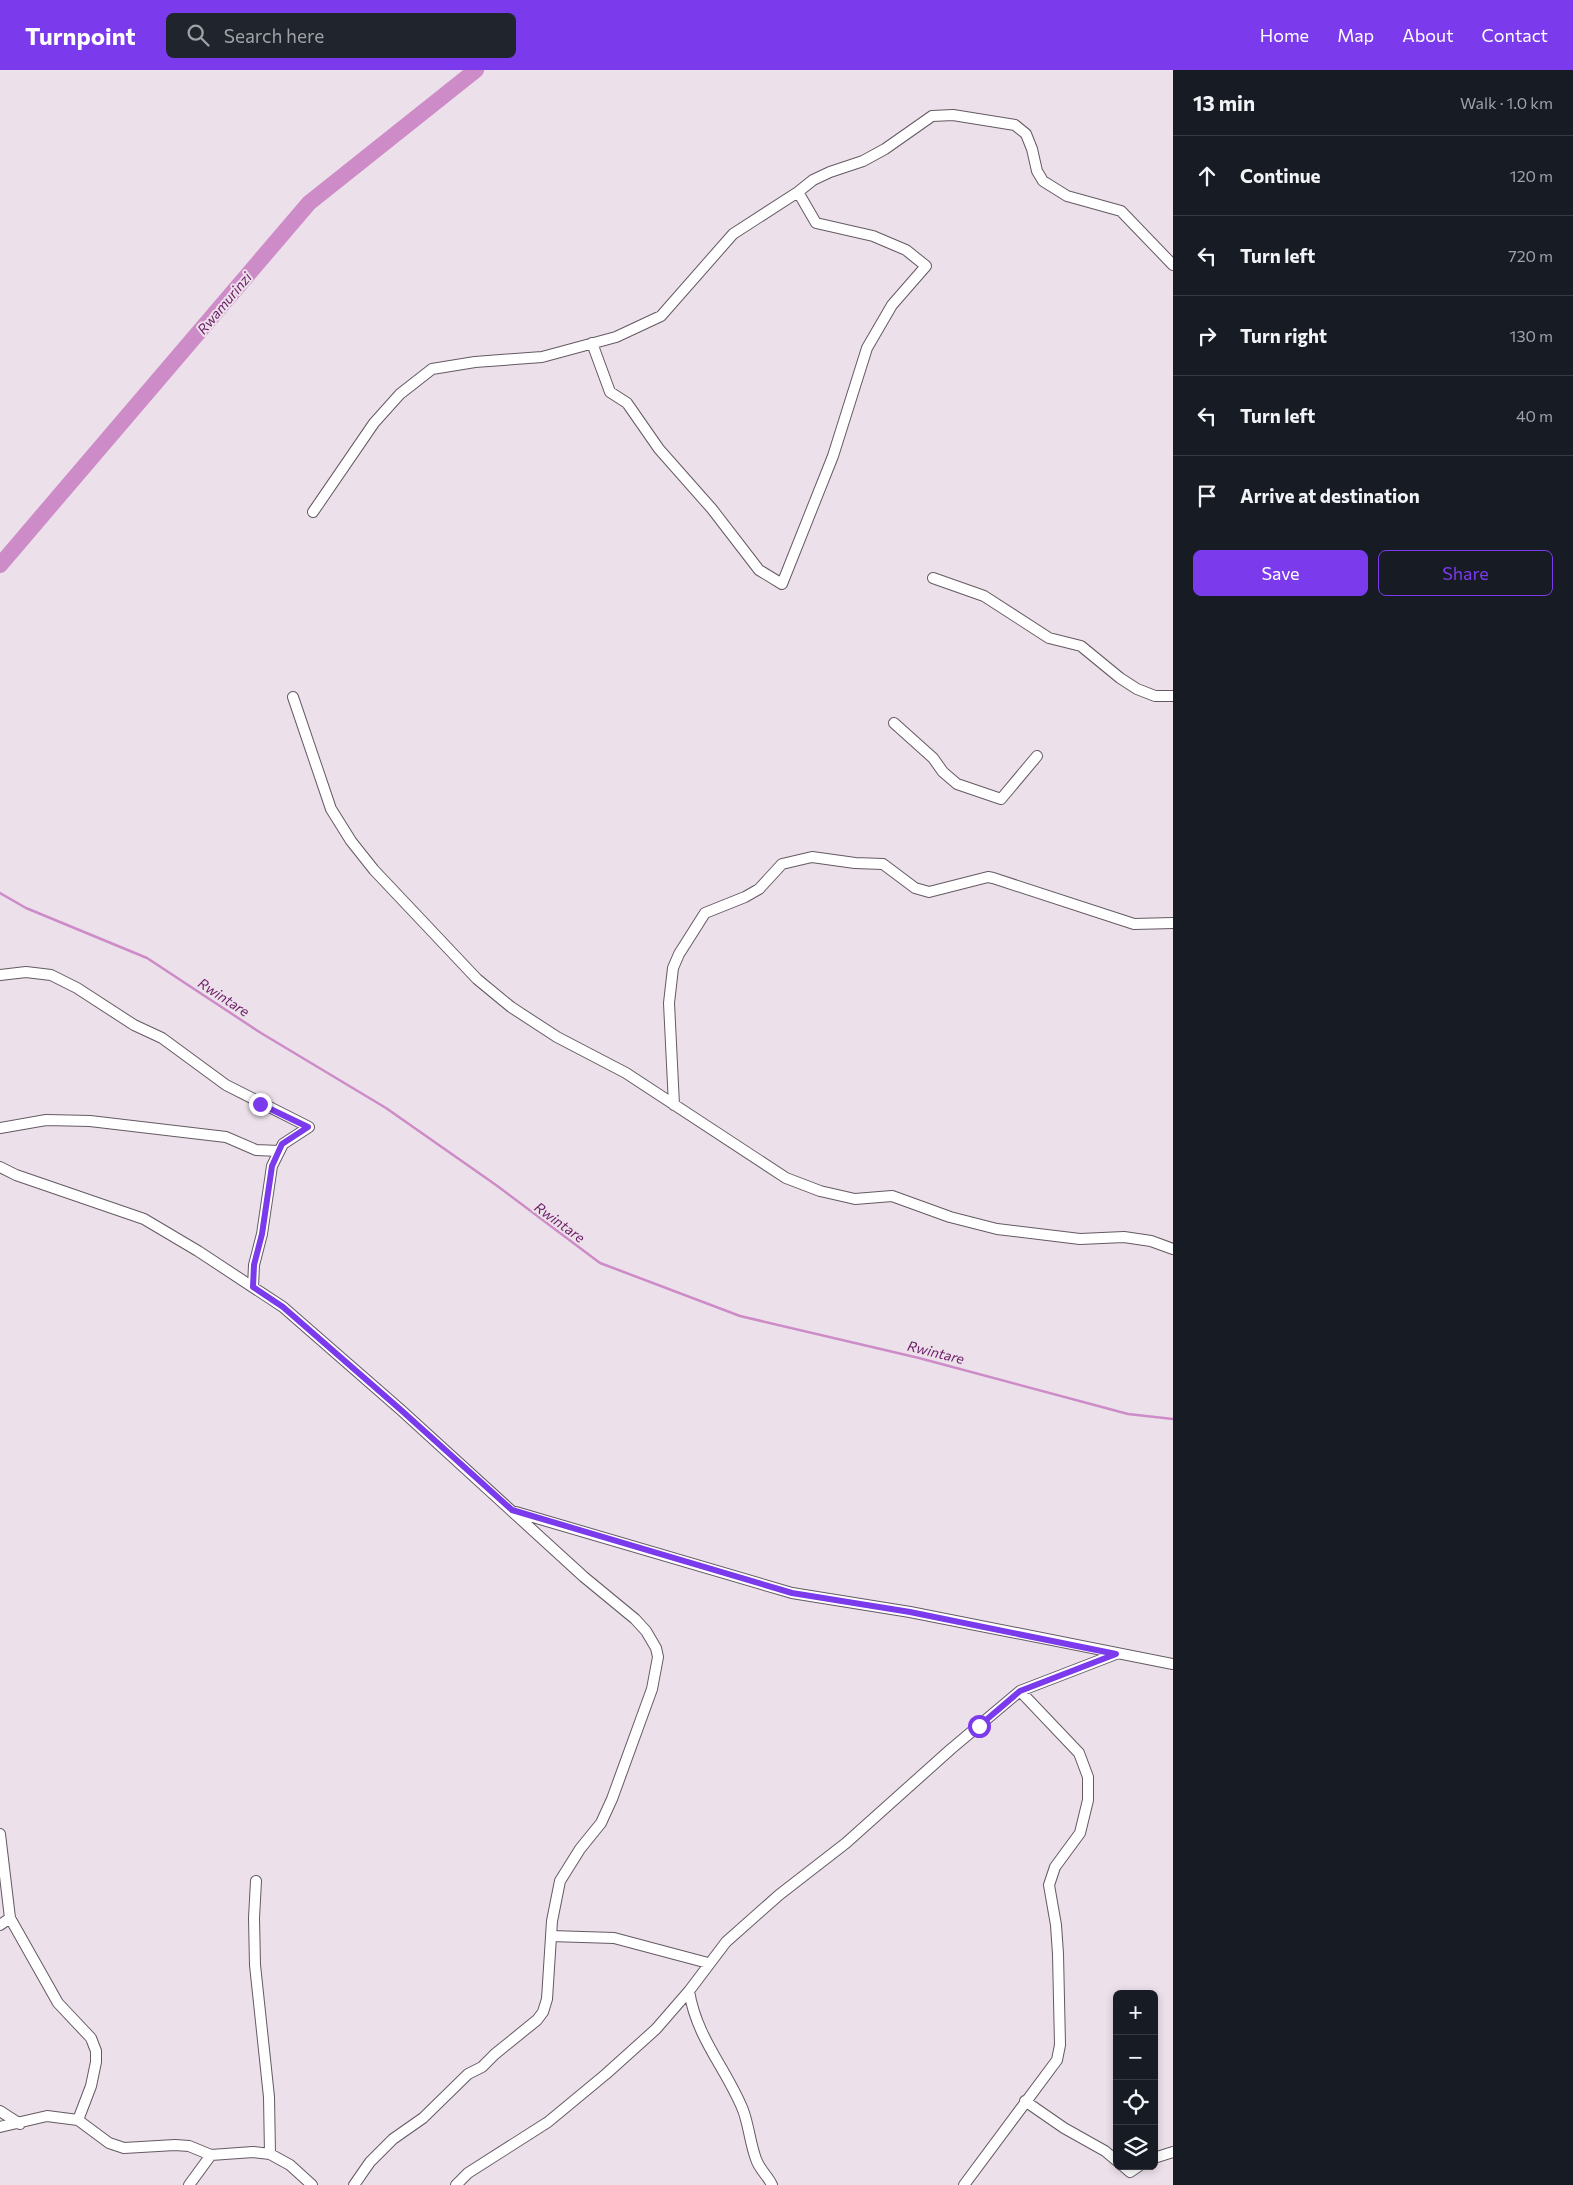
<!DOCTYPE html>
<html lang="en">
<head>
<meta charset="utf-8">
<style>
	:root { --surface:#171b24; --page:#20242c; --text:#f1f3f6; --muted:#9ea1a6; --line:#363941; --accent:#7c3aed }
	body { margin:0; font-family:Commissioner,sans-serif; background:var(--page); color:var(--text) }
	.controls { position:absolute; right:15px; bottom:15px; display:grid; overflow:hidden; border-radius:8px; box-shadow:0 2px 8px #0003 }
	.controls button { width:45px; height:45px; display:grid; place-items:center; padding:0; border:0; border-bottom:1px solid var(--line); background:var(--surface); color:var(--text); font:25px sans-serif }
	.stop { position:absolute; width:15px; height:15px; margin:-11px; border:4px solid #7c3aed; border-radius:50%; background:#fff }
	.stop.end { background:#7c3aed; border-color:#fff; box-shadow:0 1px 5px #0008 }
	.list { margin:0; padding:0; list-style:none }
	h2 { display:flex; justify-content:space-between; align-items:center; height:65px; margin:0; padding:0 20px; font-size:21px }
	h2 small { font-size:16px; font-weight:400; color:var(--muted) }
	.list li { display:grid; grid-template-columns:32px 1fr auto; gap:15px; align-items:center; box-sizing:border-box; height:80px; padding:0 20px; border-top:1px solid var(--line) }
	.list b { display:block; font-size:19px; white-space:nowrap }
	.list em { font-size:16px; font-style:normal; color:var(--muted) }
	.actions { display:flex; gap:10px; padding:15px 20px }
	.actions a { flex:1; padding:11px 0; border:1px solid var(--accent); border-radius:8px; text-align:center; font-size:18px; color:var(--accent) }
	.actions .main { background:var(--accent); color:#fff }
	.icon { flex:none; width:28px; height:28px; fill:none; stroke:currentColor; stroke-width:2; stroke-linecap:round; stroke-linejoin:round }
	.map { position:relative; flex:none; width:1173px; height:2115px; overflow:hidden }
	header { display:flex; align-items:center; gap:30px; box-sizing:border-box; height:70px; padding:0 25px; background:var(--accent); color:#fff }
	header strong { font-size:24px }
	nav { display:flex; gap:28px; margin-inline-start:auto; font-size:18px }
	.search { width:350px; height:45px; background:var(--page); display:flex; align-items:center; gap:12px; box-sizing:border-box; padding:0 18px; border-radius:8px; color:var(--muted); font-size:19px }
	main { display:flex }
	aside { flex:1; background:var(--surface) }
	.map>svg:first-child { display:block }
	.lines { fill:none; stroke-linecap:round; stroke-linejoin:round }
	.stream { stroke:#cd8bc7; stroke-width:2.5 }
	.river { stroke:#cd8bc7; stroke-width:16 }
	.street-casing { stroke:#645a63; stroke-width:12 }
	.street { stroke:#fff; stroke-width:10 }
	.route { stroke:#7c3aed; stroke-width:6 }
	.labels { text-anchor:middle; dominant-baseline:central; stroke-width:4; stroke-linejoin:round; paint-order:stroke }
	.water-label { font-size:14px; font-style:italic; fill:#6a1c67; stroke:#ece0ea }
</style>
</head>
<body>
<header>
<strong>Turnpoint</strong>
<div class="search"><svg class="icon" aria-label="search" viewBox="0 0 24 24"><circle cx="10" cy="10" r="6"/><path d="M15 15l6 6"/></svg>Search here</div>
<nav><a>Home</a><a>Map</a><a>About</a><a>Contact</a></nav>
</header>
<main>
<div class="map">
<svg width="1173" height="2115" viewBox="0 0 1173 2115">
	<rect width="100%" height="100%" fill="#ece0ea"/>
	<g class="lines">
		<!-- stream -->
		<path class="stream" d="M 0,823 L 26,838 L 147,888 L 261,963 L 386,1038 L 496,1115 L 600,1193 L 740,1246 L 919,1288 L 1128,1344 L 1173,1349"/>
		<!-- river -->
		<path class="river" d="M 0,495 L 309,133 L 476,0"/>
		<defs>
			<path id="street" d="M 592,273 L 610,322 L 627,333 L 659,379 L 712,439 L 759,500 L 782,514 L 833,386 L 867,278 L 892,235 L 926,196 L 906,180 L 873,166 L 816,153 L 798,122
				M 313,442 L 374,353 L 400,324 L 432,299 L 475,292 L 542,287 L 616,267 L 661,246 L 733,164 L 798,122 L 813,110 L 830,102 L 863,91 L 885,79 L 932,46 L 953,45 L 1015,55 L 1026,64 L 1032,79 L 1037,101 L 1043,111 L 1067,126 L 1121,141 L 1173,195
				M 933,508 L 984,526 L 1049,568 L 1081,576 L 1120,608 L 1137,619 L 1155,626 L 1173,626
				M 293,627 L 331,739 L 351,771 L 374,800 L 477,909 L 511,937 L 557,967 L 626,1003 L 786,1108 L 820,1121 L 855,1129 L 892,1126 L 950,1147 L 997,1159 L 1080,1169 L 1124,1167 L 1151,1171 L 1173,1179
				M 894,653 L 933,688 L 943,702 L 957,714 L 1001,729 L 1037,686
				M 0,905 L 26,902 L 51,905 L 77,918 L 134,955 L 162,968 L 226,1015 L 309,1057 L 283,1074 L 272,1096 L 262,1164 L 254,1195 L 253,1217
				M 674,1035 L 669,933 L 673,898 L 679,884 L 705,843 L 745,827 L 759,819 L 782,794 L 812,787 L 855,793 L 883,794 L 915,818 L 929,822 L 988,807 L 993,808 L 1134,854 L 1173,853
				M 0,1058 L 46,1050 L 90,1051 L 226,1067 L 256,1080 L 279,1081
				M 0,1097 L 16,1105 L 144,1149 L 198,1181 L 283,1237 L 401,1340 L 584,1507 L 635,1549 L 646,1561 L 656,1578 L 658,1587 L 652,1619 L 612,1729 L 601,1753 L 580,1779 L 560,1811 L 552,1851 L 547,1929 L 543,1942 L 537,1950 L 495,1984 L 482,1997 L 468,2004 L 423,2048 L 393,2069 L 370,2092 L 354,2115
				M 516,1442 L 792,1523 L 910,1542 L 1173,1594
				M 0,1764 L 10,1848 L 58,1933 L 91,1968 L 96,1981 L 96,1992 L 91,2016 L 78,2050
				M 256,1811 L 254,1848 L 255,1895 L 269,2027 L 270,2084
				M 0,1855 L 10,1848
				M 551,1866 L 614,1868 L 708,1893
				M 689,1921 C 697,1969 726,1998 743,2040 C 749,2056 750,2073 756,2089 C 759,2099 768,2106 772,2115
				M 1025,2031 L 1064,2058 L 1105,2081 L 1117,2091
				M 0,2041 L 20,2054
				M 0,2057 L 47,2046 L 78,2050 L 109,2073 L 124,2078 L 175,2075 L 189,2076 L 211,2085 L 253,2082 L 270,2084 L 290,2095 L 312,2115
				M 1154,2088 L 1173,2082
				M 1123,2096 L 1130,2102 L 1139,2096
				M 189,2115 L 211,2085
				M 456,2115 L 468,2103 L 548,2052 L 606,2004 L 656,1959 L 689,1921 L 726,1872 L 779,1825 L 846,1773 L 951,1679 L 1020,1621 L 1116,1584
				M 964,2115 L 1057,1990 L 1060,1975 L 1058,1884 L 1056,1855 L 1049,1815 L 1055,1797 L 1080,1763 L 1088,1730 L 1088,1707 L 1079,1683 L 1020,1621"/>
		</defs>
		<!-- street casing -->
		<use href="#street" class="street-casing"/>
		<!-- street -->
		<use href="#street" class="street"/>
	</g>
	<g class="lines">
		<!-- route -->
		<path class="route" d="M 260,1034 L 308,1057 L 282,1074 L 272,1096 L 262,1164 L 254,1195 L 253,1217 L 283,1237 L 401,1340 L 512,1440 L 792,1523 L 910,1542 L 1116,1584 L 1020,1621 L 979,1656"/>
	</g>
	<g class="labels">
		<!-- water labels -->
		<g class="water-label">
			<text transform="translate(224 233) rotate(-50)">Rwamurinzi</text>
			<text transform="translate(224 927) rotate(33)">Rwintare</text>
			<text transform="translate(560 1152) rotate(36)">Rwintare</text>
			<text transform="translate(936 1282) rotate(14)">Rwintare</text>
		</g>
	</g>
</svg>
<div class="controls">
<button>+</button>
<button>−</button>
<button><svg class="icon" aria-label="locate" viewBox="0 0 24 24"><circle cx="12" cy="12" r="6"/><path d="M12 2v4M12 18v4M2 12h4M18 12h4"/></svg></button>
<button><svg class="icon" aria-label="layers" viewBox="0 0 24 24"><path d="M12 4l9 5-9 5-9-5zM3 14l9 5 9-5"/></svg></button>
</div>
<div class="stop" style="left:979px;top:1656px"></div>
<div class="stop end" style="left:260px;top:1034px"></div>
</div>
<aside>
<h2>13 min<small>Walk · 1.0 km</small></h2>
<ul class="list">
<li><svg class="icon" aria-label="ahead" viewBox="0 0 24 24"><path d="M12 20V5M6 11l6-6 6 6"/></svg><div><b>Continue</b></div><em>120 m</em></li>
<li><svg class="icon" aria-label="left" viewBox="0 0 24 24"><path d="M17 20v-9H6M10 6l-5 5 5 5"/></svg><div><b>Turn left</b></div><em>720 m</em></li>
<li><svg class="icon" aria-label="right" viewBox="0 0 24 24"><path d="M7 20v-9h11M14 6l5 5-5 5"/></svg><div><b>Turn right</b></div><em>130 m</em></li>
<li><svg class="icon" aria-label="left" viewBox="0 0 24 24"><path d="M17 20v-9H6M10 6l-5 5 5 5"/></svg><div><b>Turn left</b></div><em>40 m</em></li>
<li><svg class="icon" aria-label="arrive" viewBox="0 0 24 24"><path d="M6 21V4h12l-3 4 3 4H6"/></svg><div><b>Arrive at destination</b></div></li>
</ul>
<div class="actions"><a class="main">Save</a><a>Share</a></div>
</aside>
</main>
</body>
</html>
